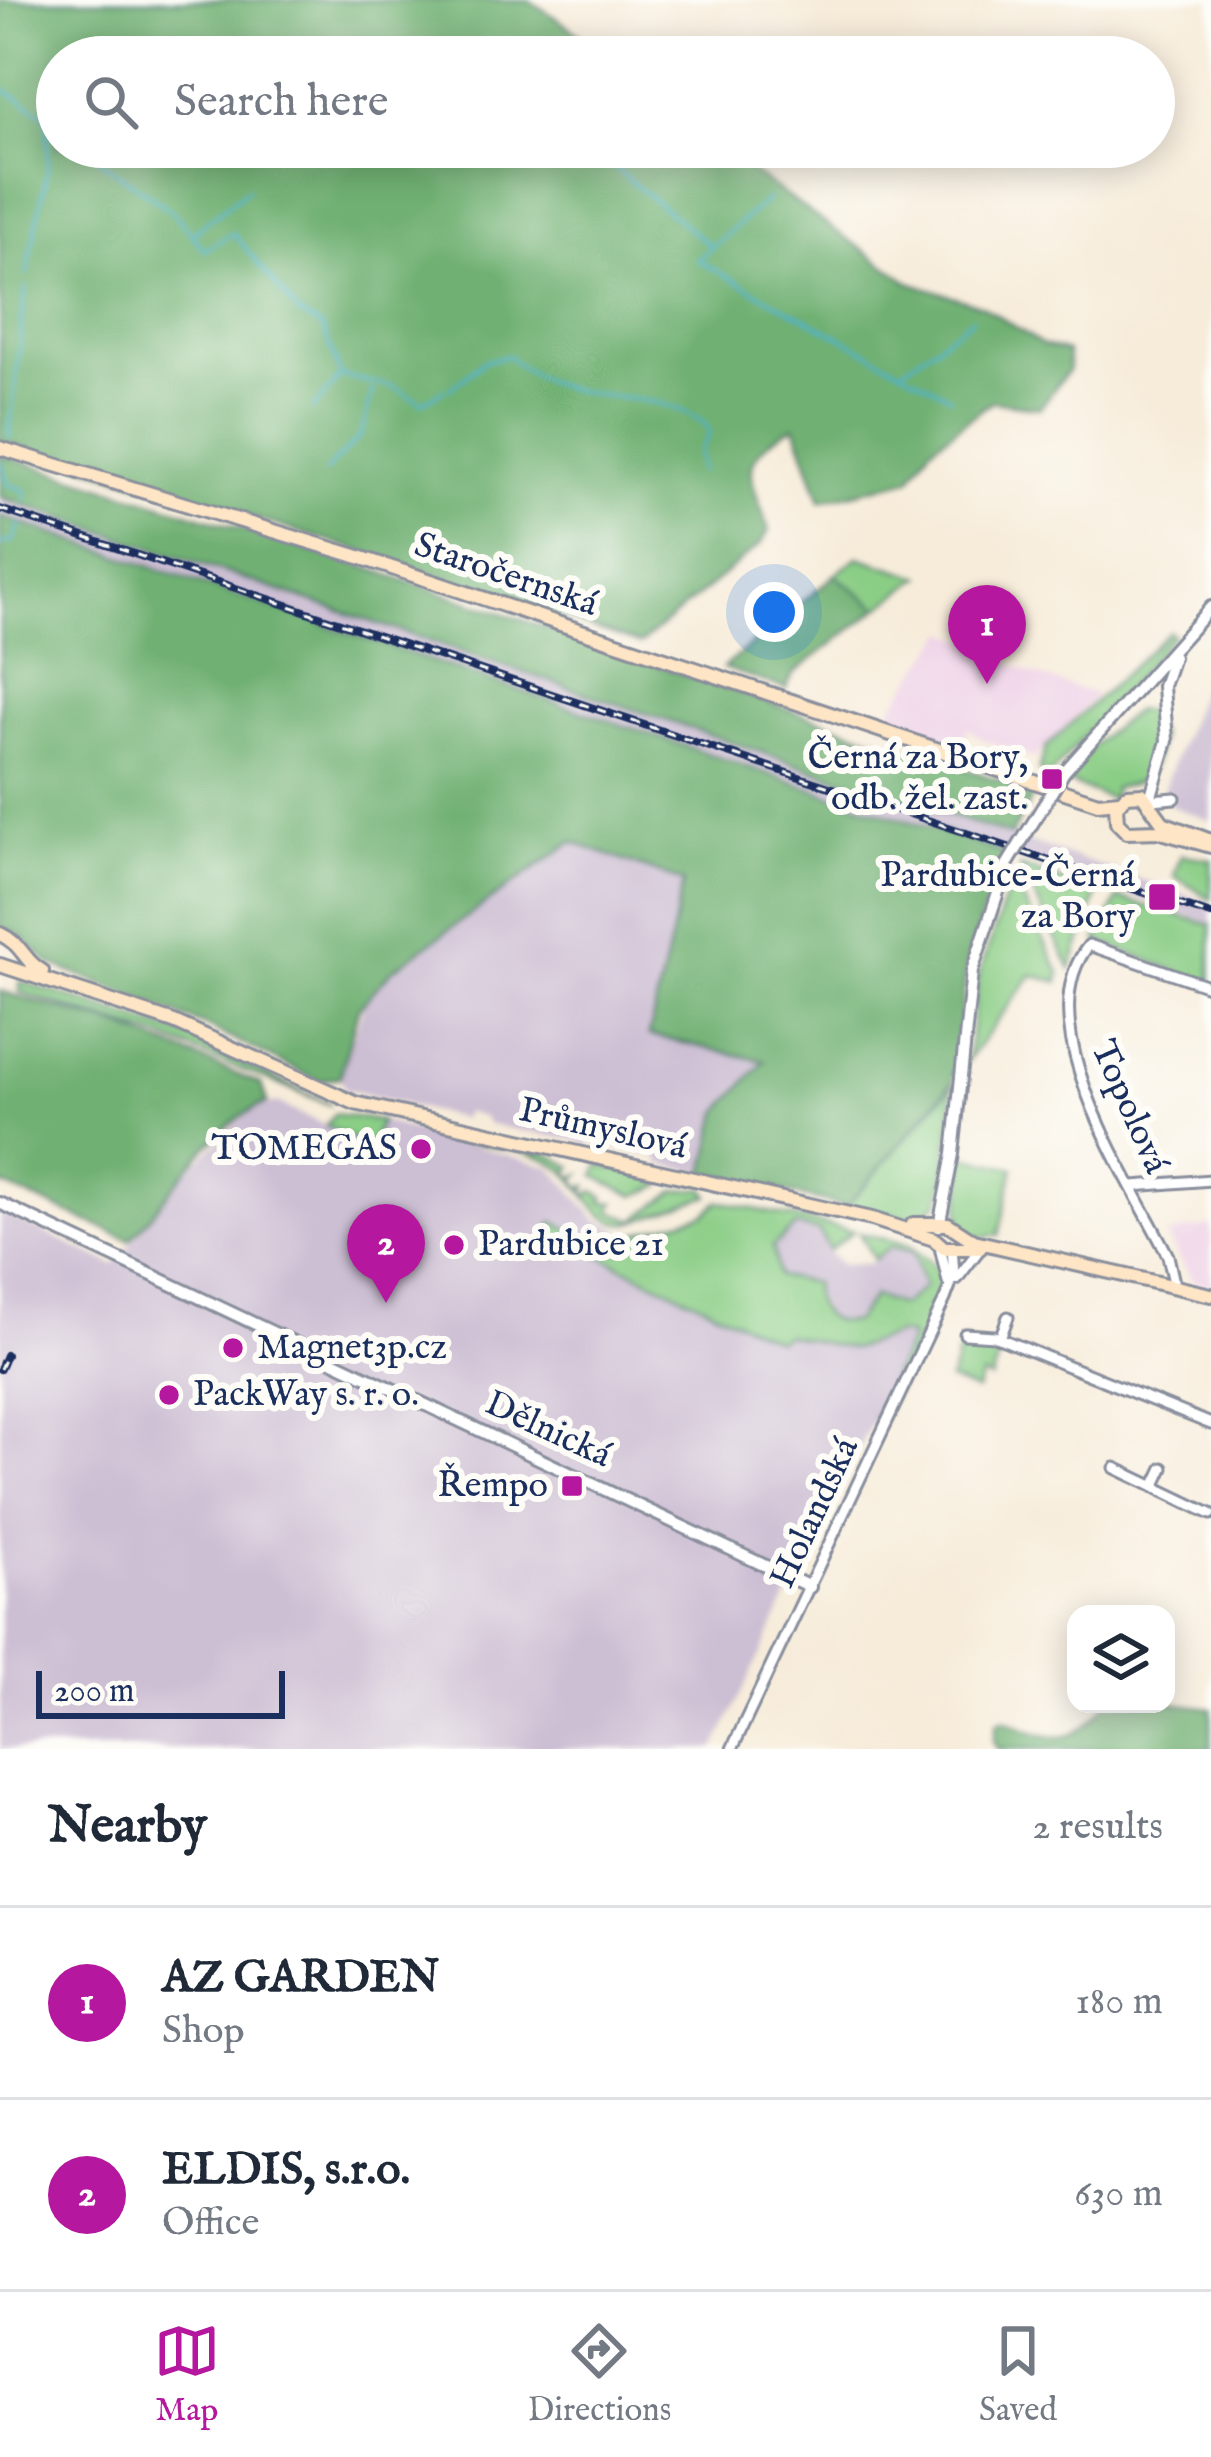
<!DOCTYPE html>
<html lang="en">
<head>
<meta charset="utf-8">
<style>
	:root { --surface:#fff; --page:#f6f6f7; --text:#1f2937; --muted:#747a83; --line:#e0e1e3; --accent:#b5179e }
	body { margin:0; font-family:"IM FELL English",serif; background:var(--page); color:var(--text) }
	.controls { position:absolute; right:36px; bottom:36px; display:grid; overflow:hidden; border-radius:24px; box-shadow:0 6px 30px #0003 }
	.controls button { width:108px; height:108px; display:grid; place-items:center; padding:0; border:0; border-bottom:3px solid var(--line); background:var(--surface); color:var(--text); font:60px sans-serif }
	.scale { position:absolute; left:36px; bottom:30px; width:249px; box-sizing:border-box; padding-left:12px; border:6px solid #1b2f5e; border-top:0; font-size:33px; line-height:42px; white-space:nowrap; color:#1b2f5e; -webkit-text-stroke:9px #fdfcf7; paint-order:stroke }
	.you { position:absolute; left:774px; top:612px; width:42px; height:42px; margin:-30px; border:9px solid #fff; border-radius:50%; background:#1a73e8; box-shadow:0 0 0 18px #1a73e833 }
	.badge { display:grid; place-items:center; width:78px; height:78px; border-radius:50%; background:var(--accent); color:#fff; font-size:39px; font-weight:700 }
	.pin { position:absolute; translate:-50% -99px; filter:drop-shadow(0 3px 6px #0008) }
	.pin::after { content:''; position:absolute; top:63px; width:42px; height:36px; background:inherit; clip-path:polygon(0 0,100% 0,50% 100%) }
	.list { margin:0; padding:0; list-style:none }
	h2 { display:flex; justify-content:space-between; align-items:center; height:156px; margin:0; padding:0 48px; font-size:51px }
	h2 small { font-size:39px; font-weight:400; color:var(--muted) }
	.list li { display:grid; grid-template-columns:78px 1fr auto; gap:36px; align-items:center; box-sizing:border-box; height:192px; padding:0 48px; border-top:3px solid var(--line) }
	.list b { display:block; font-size:45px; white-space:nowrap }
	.list p { margin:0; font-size:39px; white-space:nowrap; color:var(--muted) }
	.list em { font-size:39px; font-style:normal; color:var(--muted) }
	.icon { flex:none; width:66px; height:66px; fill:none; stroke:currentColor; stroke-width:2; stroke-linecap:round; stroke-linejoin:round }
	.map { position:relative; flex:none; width:1211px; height:1749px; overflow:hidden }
	.search { position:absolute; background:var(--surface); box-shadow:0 6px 30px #0003; left:36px; right:36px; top:36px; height:132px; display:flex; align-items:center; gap:30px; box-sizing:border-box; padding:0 42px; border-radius:66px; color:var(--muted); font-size:45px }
	.sheet { height:540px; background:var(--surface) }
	nav { display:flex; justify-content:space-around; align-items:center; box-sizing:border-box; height:168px; border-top:3px solid var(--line); background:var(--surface); font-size:33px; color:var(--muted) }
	nav a { display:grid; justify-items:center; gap:6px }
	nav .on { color:var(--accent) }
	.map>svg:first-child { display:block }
	.built { fill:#eed0e7 }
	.industrial { fill:#ccbed3 }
	.green { fill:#8acd85; stroke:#527e72; stroke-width:3 }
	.forest { fill:#6fb072; stroke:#457068; stroke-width:3 }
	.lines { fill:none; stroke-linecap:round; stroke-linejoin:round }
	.stream { stroke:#4db3cc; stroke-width:3 }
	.minor-casing { stroke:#898e9c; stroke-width:15 }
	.tertiary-casing { stroke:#898e9c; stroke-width:16 }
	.secondary-casing { stroke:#898e9c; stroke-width:18 }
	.minor { stroke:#fff; stroke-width:9 }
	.tertiary { stroke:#fff; stroke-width:10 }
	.secondary { stroke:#fee5c5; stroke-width:12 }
	.rail-casing { stroke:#1b2f5e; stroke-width:8 }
	.rail { stroke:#fdfcf7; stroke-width:3; stroke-dasharray:9; stroke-linecap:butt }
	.tertiary-bridge-casing { stroke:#898e9c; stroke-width:16; stroke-linecap:butt }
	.tertiary-bridge { stroke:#fff; stroke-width:10 }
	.poi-dot { fill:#b5179e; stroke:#fdfcf7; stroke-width:4.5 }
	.labels { text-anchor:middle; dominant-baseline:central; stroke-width:12; stroke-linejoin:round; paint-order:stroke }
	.street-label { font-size:36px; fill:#1b2f5e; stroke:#fdfcf7 }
	.poi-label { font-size:36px; fill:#1b2f5e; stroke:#fdfcf7; text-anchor:end }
</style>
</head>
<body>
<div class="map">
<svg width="1211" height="1749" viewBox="0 0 1211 1749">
	<rect width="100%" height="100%" fill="#fdfcf7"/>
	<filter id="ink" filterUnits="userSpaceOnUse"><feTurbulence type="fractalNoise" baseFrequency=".00833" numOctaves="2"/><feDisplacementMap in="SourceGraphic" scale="24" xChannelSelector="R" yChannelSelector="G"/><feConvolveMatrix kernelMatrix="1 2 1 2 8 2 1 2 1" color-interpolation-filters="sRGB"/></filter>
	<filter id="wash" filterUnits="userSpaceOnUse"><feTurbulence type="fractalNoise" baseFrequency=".004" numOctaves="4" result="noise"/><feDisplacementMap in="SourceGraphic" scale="48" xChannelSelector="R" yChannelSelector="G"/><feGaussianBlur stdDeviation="2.7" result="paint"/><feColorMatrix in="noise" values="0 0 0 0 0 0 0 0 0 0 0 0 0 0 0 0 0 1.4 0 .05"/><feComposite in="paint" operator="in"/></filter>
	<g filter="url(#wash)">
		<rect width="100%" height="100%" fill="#f7ecda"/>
		<!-- built -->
		<path class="built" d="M 947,631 L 1031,673 L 1096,695 L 1035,758 L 984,740 L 968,728 L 960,748 L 882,721 Z
			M 1211,1225 L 1211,1286 L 1193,1281 L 1166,1235 Z"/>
		<!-- industrial -->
		<path class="industrial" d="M 0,497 L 1211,903 L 1211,923 L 0,516 Z
			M 1208,670 L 1211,670 L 1211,821 L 1171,806 L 1163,790 Z
			M 572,842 L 683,882 L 765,1061 L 719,1112 L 705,1173 L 659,1163 L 659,1157 L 588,1141 L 589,1148 L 581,1141 L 489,1125 L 483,1117 L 465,1112 L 462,1119 L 345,1089 L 340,1077 L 366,998 L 391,971 Z
			M 277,1103 L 369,1146 L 381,1121 L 551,1167 L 597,1219 L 621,1230 L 619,1265 L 785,1335 L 853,1349 L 899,1334 L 912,1338 L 715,1749 L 0,1749 L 0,1212 L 114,1265 L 186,1173 L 236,1123 L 257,1107 Z
			M 796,1226 L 825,1236 L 830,1254 L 842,1265 L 870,1263 L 891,1247 L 913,1252 L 924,1287 L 909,1304 L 871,1304 L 848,1323 L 826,1318 L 813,1291 L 778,1276 L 773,1246 Z"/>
		<!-- green -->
		<path class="green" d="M 858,557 L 921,577 L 879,608 L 835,575 Z
			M 1169,632 L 1173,635 L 1053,772 L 1045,776 L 1039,771 L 1046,747 Z
			M 1136,710 L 1148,711 L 1160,737 C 1152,778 1147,782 1114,788 L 1112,800 L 1065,781 L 1096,742 Z
			M 1181,855 L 1211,859 L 1211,899 L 1174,876 Z
			M 1020,867 L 1098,892 L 1071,969 Z
			M 1012,878 L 1060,972 L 1059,982 L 1032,975 L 967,1061 L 979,975 Z
			M 1118,898 L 1211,925 L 1211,984 L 1097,941 Z
			M 20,981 L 187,1036 L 331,1105 L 163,1038 L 20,992 Z
			M 953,1085 L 946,1177 L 939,1202 L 917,1218 L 846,1207 Z
			M 334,1114 L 381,1121 L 369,1146 L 326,1126 Z
			M 462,1138 L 547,1153 L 573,1167 L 568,1172 L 572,1177 L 580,1175 L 575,1180 L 582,1188 L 589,1185 L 584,1190 L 588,1195 L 594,1191 L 604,1197 L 602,1202 L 615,1203 L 611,1211 L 635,1220 L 676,1191 L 704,1188 L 709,1196 L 631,1223 C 594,1227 585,1183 558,1166 C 532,1148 486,1147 455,1140 Z
			M 964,1156 L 1014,1168 L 999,1235 L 979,1238 L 959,1225 Z
			M 599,1165 L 660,1179 L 662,1185 L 635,1196 L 595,1176 Z
			M 719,1201 L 853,1231 L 829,1250 L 819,1231 L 796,1226 L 773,1246 L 778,1276 L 814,1283 C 811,1311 829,1326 855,1321 L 873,1296 L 901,1306 L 924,1287 L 913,1252 L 891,1247 L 874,1259 L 859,1233 L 906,1244 L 945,1273 L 941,1297 L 881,1423 L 876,1426 L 874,1418 L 911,1337 L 899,1334 L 853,1349 L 785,1335 L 777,1340 L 548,1231 L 553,1222 L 619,1253 L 620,1238 L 705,1214 Z
			M 963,1340 L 1000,1354 L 991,1379 L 982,1376 L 976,1391 L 949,1381 Z"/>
		<!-- forest -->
		<path class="forest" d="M 0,0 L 529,0 L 614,57 L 57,57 L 57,147 L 735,147 L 744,153 L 740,156 L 746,168 L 909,282 L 983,306 L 1043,345 L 1067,352 L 1069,369 L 1040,408 L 992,401 L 930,448 L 910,479 L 821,501 L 795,426 C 734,458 750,474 769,530 L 762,543 L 640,644 L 355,549 L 0,441 Z
			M 0,455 L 351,562 L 1035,792 L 1011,836 L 0,497 Z
			M 0,516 L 1004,853 L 968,959 L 952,1083 L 846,1207 L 705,1173 L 719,1112 L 764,1061 L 649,1035 L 683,882 L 572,842 L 391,971 L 358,1009 L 340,1077 L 319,1081 L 203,1025 L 50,964 L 21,936 L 0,926 Z
			M 835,575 L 879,608 L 793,674 L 786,689 L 723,668 Z
			M 0,991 L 122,1027 L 261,1084 L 267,1103 C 210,1124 170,1197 130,1240 L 0,1184 Z
			M 1166,1702 L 1211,1708 L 1211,1749 L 999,1749 L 994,1741 L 997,1723 L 1003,1720 C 1054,1741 1071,1749 1106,1704 Z"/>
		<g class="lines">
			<!-- stream -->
			<path class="stream" d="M 0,87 L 47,116 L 48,166 L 27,274
				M 98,147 L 101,161 L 173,212 L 205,250 L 233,233 L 299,314 L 323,328 L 341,376 L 394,387 L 422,403 L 444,390
				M 598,155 L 712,247
				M 768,199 L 697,260 L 951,397
				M 193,233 L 248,189
				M 903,369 L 973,318
				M 450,389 L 484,361 L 509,356 C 564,414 656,381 707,426 L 710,433 L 699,452 L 701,472
				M 313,409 L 339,378
				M 9,437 L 26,286
				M 2,463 L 8,484 L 26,491 L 26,500
				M 325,472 L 361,435 L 373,389
				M 0,543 L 13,542 L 20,524"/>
		</g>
	</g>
	<g filter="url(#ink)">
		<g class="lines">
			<defs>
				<path id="minor" d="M 1152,800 L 1175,798
					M 1133,1186 L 1211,1180
					M 940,1247 L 948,1282
					M 957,1279 L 979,1250
					M 1175,1287 L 1168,1256 C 1131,1181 1024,1024 1089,945 L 1211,987
					M 965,1334 L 994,1336 L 1211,1424
					M 1000,1338 L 1008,1317
					M 1115,1468 L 1211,1514
					M 1154,1487 L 1163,1468
					M 732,1749 L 945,1299 L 954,1275 L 952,1247"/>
				<path id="tertiary" d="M 1064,772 L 1211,607
					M 1150,799 L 1167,741 L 1163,686 L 1173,657
					M 0,1203 L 810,1587
					M 939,1226 L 953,1154 L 972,971 L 1007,865"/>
				<path id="secondary" d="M 0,448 L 353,555 L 1098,803 L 1119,801
					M 1211,841 L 1163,823 L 1142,794 L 1127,795 L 1116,806 L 1117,822 L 1127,832 L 1158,831 L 1211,846
					M 0,934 C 24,945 23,961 42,971
					M 0,965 L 174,1022 L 355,1103 L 872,1219 L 934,1239
					M 913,1224 L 948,1224 L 974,1241 L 1211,1295
					M 934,1239 L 944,1248 L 980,1248"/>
			</defs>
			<!-- minor casing -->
			<use href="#minor" class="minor-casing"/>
			<!-- tertiary casing -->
			<use href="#tertiary" class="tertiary-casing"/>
			<!-- secondary casing -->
			<use href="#secondary" class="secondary-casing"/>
			<!-- minor -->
			<use href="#minor" class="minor"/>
			<!-- tertiary -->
			<use href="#tertiary" class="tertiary"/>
			<!-- secondary -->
			<use href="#secondary" class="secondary"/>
			<defs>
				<path id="rail" d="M 0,509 L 1211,915
					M 0,1369 L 6,1355"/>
			</defs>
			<!-- rail casing -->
			<use href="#rail" class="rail-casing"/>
			<!-- rail -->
			<use href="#rail" class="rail"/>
			<defs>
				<path id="tertiary-bridge" d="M 1007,865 L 1064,772"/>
			</defs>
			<!-- tertiary-bridge casing -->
			<use href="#tertiary-bridge" class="tertiary-bridge-casing"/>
			<!-- tertiary-bridge -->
			<use href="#tertiary-bridge" class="tertiary-bridge"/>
		</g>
	</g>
	<!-- markers -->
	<g class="poi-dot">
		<rect x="1040" y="767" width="24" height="24" rx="6"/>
		<rect x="1147" y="882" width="30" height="30" rx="6"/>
		<circle cx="421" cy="1149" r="12"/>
		<circle cx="454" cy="1245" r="12"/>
		<circle cx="233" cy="1348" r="12"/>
		<circle cx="169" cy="1395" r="12"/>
		<rect x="560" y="1474" width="24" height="24" rx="6"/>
	</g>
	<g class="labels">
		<!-- street labels -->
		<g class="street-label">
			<text transform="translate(506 575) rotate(19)">Staročernská</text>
			<text transform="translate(1129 1107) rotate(66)">Topolová</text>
			<text transform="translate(603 1129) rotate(13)">Průmyslová</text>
			<text transform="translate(548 1430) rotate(25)">Dělnická</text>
			<text transform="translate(815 1513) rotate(-65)">Holandská</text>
		</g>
		<!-- poi labels -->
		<g class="poi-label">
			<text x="1028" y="758">Černá za Bory,<tspan x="1028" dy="41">odb. žel. zast.</tspan></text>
			<text x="1135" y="876">Pardubice-Černá<tspan x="1135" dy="41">za Bory</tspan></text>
			<text x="397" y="1149">TOMEGAS</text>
			<text x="478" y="1245" text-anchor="start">Pardubice 21</text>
			<text x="257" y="1348" text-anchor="start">Magnet3p.cz</text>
			<text x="193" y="1395" text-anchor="start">PackWay s. r. o.</text>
			<text x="548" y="1486">Řempo</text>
		</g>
	</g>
</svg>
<div class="controls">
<button><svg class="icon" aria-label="layers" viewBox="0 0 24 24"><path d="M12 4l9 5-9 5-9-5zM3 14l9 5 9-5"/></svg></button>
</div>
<div class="scale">200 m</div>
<div class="you"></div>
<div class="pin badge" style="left:987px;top:684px">1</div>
<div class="pin badge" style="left:386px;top:1303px">2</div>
<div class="search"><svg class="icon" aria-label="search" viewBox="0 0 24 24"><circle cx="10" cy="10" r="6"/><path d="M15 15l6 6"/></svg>Search here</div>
</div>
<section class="sheet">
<h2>Nearby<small>2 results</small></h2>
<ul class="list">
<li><span class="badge">1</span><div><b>AZ GARDEN</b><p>Shop</p></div><em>180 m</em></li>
<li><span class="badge">2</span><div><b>ELDIS, s.r.o.</b><p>Office</p></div><em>630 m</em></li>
</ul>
</section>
<nav>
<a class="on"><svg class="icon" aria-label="map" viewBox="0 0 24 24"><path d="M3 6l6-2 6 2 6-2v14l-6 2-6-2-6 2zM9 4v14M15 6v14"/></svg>Map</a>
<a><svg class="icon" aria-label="directions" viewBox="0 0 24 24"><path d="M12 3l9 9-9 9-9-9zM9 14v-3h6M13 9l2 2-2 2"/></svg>Directions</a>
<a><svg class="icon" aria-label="saved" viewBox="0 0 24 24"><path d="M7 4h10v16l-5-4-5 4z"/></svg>Saved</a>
</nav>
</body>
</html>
